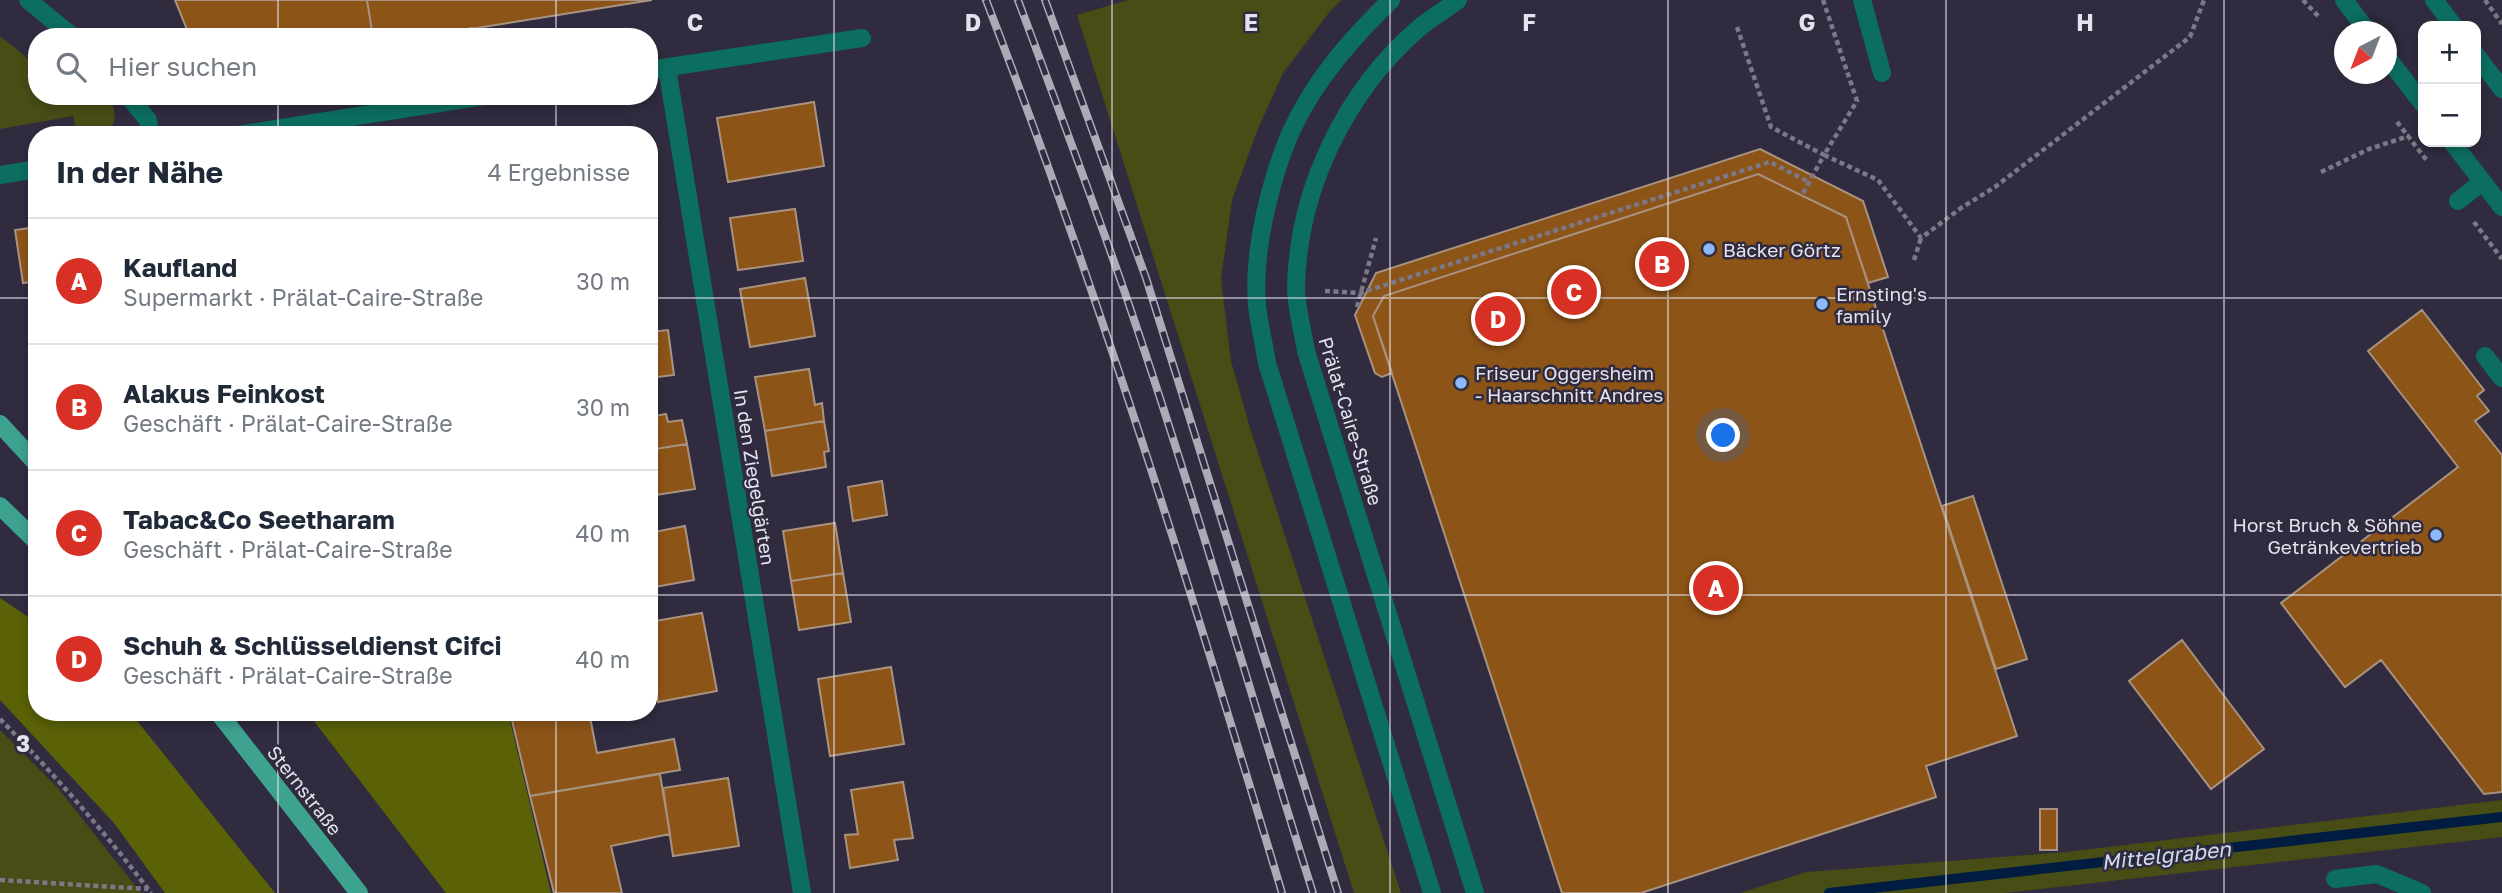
<!DOCTYPE html>
<html lang="de">
<head>
<meta charset="utf-8">
<style>
	:root { --surface:#fff; --page:#f6f6f7; --text:#1f2937; --muted:#747a83; --line:#e0e1e3; --accent:#d93025 }
	body { margin:0; font-family:"Golos Text",sans-serif; background:var(--page); color:var(--text) }
	.controls { position:absolute; right:21px; top:21px; display:grid; overflow:hidden; border-radius:14px; box-shadow:0 4px 10px #0003 }
	.controls button { width:63px; height:63px; display:grid; place-items:center; padding:0; border:0; border-bottom:2px solid var(--line); background:var(--surface); color:var(--text); font:35px sans-serif }
	.compass { position:absolute; left:2334px; top:21px; width:63px; height:63px; border-radius:50%; background:var(--surface); box-shadow:0 4px 10px #0003; rotate:222deg }
	.you { position:absolute; left:1724px; top:436px; width:24px; height:24px; margin:-18px; border:5px solid #fff; border-radius:50%; background:#1a73e8; box-shadow:0 0 0 10px #1a73e833 }
	.badge { display:grid; place-items:center; width:46px; height:46px; border-radius:50%; background:var(--accent); color:#fff; font-size:23px; font-weight:700 }
	.pin { position:absolute; translate:-50% -50%; border:4px solid #fff; box-shadow:0 2px 7px #0006 }
	.list { margin:0; padding:0; list-style:none }
	h2 { display:flex; justify-content:space-between; align-items:center; height:91px; margin:0; padding:0 28px; font-size:30px }
	h2 small { font-size:23px; font-weight:400; color:var(--muted) }
	.list li { display:grid; grid-template-columns:46px 1fr auto; gap:21px; align-items:center; box-sizing:border-box; height:126px; padding:0 28px; border-top:2px solid var(--line) }
	.list b { display:block; font-size:26px; white-space:nowrap }
	.list p { margin:0; font-size:23px; white-space:nowrap; color:var(--muted) }
	.list em { font-size:23px; font-style:normal; color:var(--muted) }
	.icon { flex:none; width:38px; height:38px; fill:none; stroke:currentColor; stroke-width:2; stroke-linecap:round; stroke-linejoin:round }
	.map { position:relative; flex:none; width:2502px; height:893px; overflow:hidden }
	.search { position:absolute; background:var(--surface); box-shadow:0 4px 10px #0003; left:28px; top:28px; width:630px; height:77px; display:flex; align-items:center; gap:18px; box-sizing:border-box; padding:0 24px; border-radius:28px; color:var(--muted); font-size:26px }
	.panel { position:absolute; background:var(--surface); box-shadow:0 4px 10px #0003; left:28px; top:126px; width:630px; height:595px; border-radius:28px }
	.map>svg:first-child { display:block }
	.green { fill:#484d16 }
	.forest { fill:#5a6107 }
	.lines { fill:none; stroke-linecap:round; stroke-linejoin:round }
	.stream { stroke:#001d41; stroke-width:10 }
	.building { fill:#8d5418; stroke:#a89381; stroke-width:2 }
	.path { stroke:#7c7888; stroke-width:4.5; stroke-dasharray:5 3.5; stroke-linecap:butt }
	.minor { stroke:#0c6e60; stroke-width:18 }
	.major { stroke:#3da290; stroke-width:18 }
	.rail-casing { stroke:#adaab8; stroke-width:8 }
	.rail { stroke:#302b3e; stroke-width:5; stroke-dasharray:16; stroke-linecap:butt }
	.grid { fill:none; stroke:#e5e2ef; stroke-width:2; stroke-opacity:0.55 }
	.poi-dot { fill:#8db9fc; stroke:#302b3e; stroke-width:2.5 }
	.labels { text-anchor:middle; dominant-baseline:central; stroke-width:5; stroke-linejoin:round; paint-order:stroke }
	.poi-label { font-size:19px; fill:#e5e2ef; stroke:#302b3e; text-anchor:start }
	.street-label { font-size:19px; fill:#e5e2ef; stroke:#302b3e }
	.water-label { font-size:21px; font-style:italic; fill:#ceddf1; stroke:#302b3e }
	.grid-label { font-size:23px; text-anchor:middle; font-weight:bold; fill:#e5e2ef; stroke:#302b3e; stroke-width:5; stroke-linejoin:round; paint-order:stroke }
</style>
</head>
<body>
<div class="map">
<svg width="2502" height="893" viewBox="0 0 2502 893">
	<rect width="100%" height="100%" fill="#302b3e"/>
	<!-- green -->
	<path class="green" d="M 1128,0 L 1342,0 L 1331,10 L 1283,73 L 1257,131 L 1232,200 L 1221,279 L 1231,361 L 1250,428 L 1401,893 L 1354,893 L 1077,15 Z
		M 0,36 L 37,66 L 37,96 L 109,96 C 116,111 118,122 106,135 L 77,135 L 73,116 L 0,129 Z
		M 0,730 L 58,788 L 141,893 L 0,893 Z
		M 2502,800 L 2502,837 L 2005,893 L 1740,893 L 1806,872 L 2066,852 Z"/>
	<!-- forest -->
	<path class="forest" d="M 0,598 L 37,623 L 37,712 L 130,712 L 275,893 L 165,893 L 114,823 L 0,700 Z
		M 307,712 L 508,712 L 551,893 L 446,893 Z"/>
	<g class="lines">
		<!-- stream -->
		<path class="stream" d="M 1829,893 L 2502,817"/>
	</g>
	<!-- building -->
	<path class="building" d="M 175,0 L 367,0 L 373,37 L 190,37 Z
		M 367,0 L 652,0 L 420,37 L 373,37 Z
		M 473,28 L 474,37 L 420,37 Z
		M 814,102 L 824,166 L 728,182 L 717,118 Z
		M 1760,149 L 1863,201 L 1888,277 L 1868,283 L 1846,217 L 1758,174 L 1384,296 L 1373,316 L 1392,373 L 1382,377 L 1375,373 L 1355,315 L 1376,273 Z
		M 1758,174 L 1846,217 L 2017,736 L 1926,766 L 1936,797 L 1641,893 L 1562,893 L 1373,316 L 1384,296 Z
		M 795,209 L 803,261 L 738,270 L 730,218 Z
		M 37,227 L 37,281 L 23,283 L 15,230 Z
		M 805,278 L 815,336 L 750,347 L 740,289 Z
		M 2422,310 L 2484,390 L 2477,396 L 2489,411 L 2475,421 L 2502,455 L 2502,792 L 2484,794 L 2381,660 L 2345,687 L 2281,603 L 2458,467 L 2368,351 Z
		M 668,330 L 674,375 L 649,378 L 649,332 Z
		M 809,369 L 815,405 L 822,403 L 824,421 L 765,431 L 755,377 Z
		M 666,414 L 668,422 L 682,420 L 687,444 L 649,450 L 649,417 Z
		M 824,421 L 829,451 L 824,452 L 826,467 L 772,476 L 765,431 Z
		M 687,444 L 695,489 L 649,496 L 649,450 Z
		M 882,481 L 887,515 L 853,521 L 848,487 Z
		M 1973,496 L 2027,659 L 1996,669 L 1942,506 Z
		M 835,523 L 843,573 L 791,581 L 783,531 Z
		M 685,526 L 694,580 L 649,588 L 649,533 Z
		M 843,573 L 851,622 L 799,630 L 791,581 Z
		M 702,613 L 717,691 L 658,702 L 649,653 L 649,622 Z
		M 2182,640 L 2264,749 L 2211,789 L 2129,681 Z
		M 891,667 L 904,744 L 830,756 L 818,679 Z
		M 510,712 L 589,712 L 597,753 L 674,739 L 680,770 L 530,796 Z
		M 660,774 L 670,834 L 611,846 L 622,893 L 554,893 L 530,796 Z
		M 728,778 L 739,846 L 673,856 L 663,788 Z
		M 903,782 L 913,838 L 894,840 L 898,860 L 850,868 L 845,835 L 858,834 L 851,790 Z
		M 2040,809 L 2057,809 L 2057,850 L 2040,850 Z"/>
	<g class="lines">
		<!-- path -->
		<path class="path" d="M 1823,0 L 1857,101 L 1824,155 L 1878,180 L 1921,238 L 1961,208 L 1995,187 L 2190,37 L 2204,0
			M 2303,0 L 2319,17
			M 2485,0 L 2502,24
			M 1737,27 L 1771,127 L 1824,155 L 1802,195
			M 2397,122 L 2428,162
			M 2321,172 L 2369,149 L 2409,136
			M 2474,222 L 2502,259
			M 1914,260 L 1921,238
			M 1325,291 L 1360,293 L 1770,162 L 1809,182
			M 1357,307 L 1376,238
			M 0,719 C 54,774 104,831 151,893
			M 0,880 L 148,889"/>
		<!-- minor -->
		<path class="minor" d="M 28,0 L 73,37
			M 1391,0 C 1358,32 1329,64 1306,103 C 1275,154 1252,246 1257,305 C 1259,324 1264,344 1267,363 L 1432,893
			M 1458,0 C 1445,10 1431,18 1419,28 C 1345,92 1298,190 1296,287 C 1296,308 1303,331 1306,351 L 1475,893
			M 1862,0 L 1882,73
			M 2344,0 L 2368,32
			M 2434,0 L 2454,26
			M 2476,55 L 2502,89
			M 2386,56 L 2423,104
			M 667,68 L 802,893
			M 649,70 L 862,38
			M 128,96 L 148,120 L 150,135
			M 238,135 L 484,96
			M 2452,142 L 2502,207
			M 0,175 L 37,169
			M 2458,201 L 2482,182
			M 2485,356 L 2502,378
			M 2335,879 L 2377,874 L 2422,893"/>
		<!-- major -->
		<path class="major" d="M 0,424 L 37,464
			M 0,506 L 37,542
			M 218,712 L 359,893"/>
		<defs>
			<path id="rail" d="M 986,0 C 1099,293 1192,592 1282,893
				M 1018,0 C 1054,97 1091,195 1125,293 C 1193,491 1250,693 1313,893
				M 1045,0 L 1146,278 L 1338,893"/>
		</defs>
		<!-- rail casing -->
		<use href="#rail" class="rail-casing"/>
		<!-- rail -->
		<use href="#rail" class="rail"/>
	</g>
	<!-- grid -->
	<path class="grid" d="M 278,0 L 278,37M 556,0 L 556,37M 834,0 L 834,893M 1112,0 L 1112,893M 1390,0 L 1390,893M 1668,0 L 1668,893M 1946,0 L 1946,893M 2224,0 L 2224,893M 278,96 L 278,135M 556,96 L 556,135M 0,298 L 37,298M 649,298 L 2502,298M 0,595 L 37,595M 649,595 L 2502,595M 278,712 L 278,893M 556,712 L 556,893"/>
	<!-- markers -->
	<g class="poi-dot">
		<circle cx="1709" cy="249" r="7"/>
		<circle cx="1822" cy="304" r="7"/>
		<circle cx="1461" cy="383" r="7"/>
		<circle cx="2436" cy="535" r="7"/>
	</g>
	<g class="labels">
		<!-- poi labels -->
		<g class="poi-label">
			<text x="1723" y="249">Bäcker Görtz</text>
			<text x="1836" y="293">Ernsting's<tspan x="1836" dy="22">family</tspan></text>
			<text x="1475" y="372">Friseur Oggersheim<tspan x="1475" dy="22">- Haarschnitt Andres</tspan></text>
			<text x="2422" y="524" text-anchor="end">Horst Bruch &amp; Söhne<tspan x="2422" dy="22">Getränkevertrieb</tspan></text>
		</g>
		<!-- street labels -->
		<g class="street-label">
			<text transform="translate(1351 421) rotate(73)">Prälat-Caire-Straße</text>
			<text transform="translate(755 477) rotate(81)">In den Ziegelgärten</text>
			<text transform="translate(305 790) rotate(52)">Sternstraße</text>
		</g>
		<!-- water labels -->
		<g class="water-label">
			<text transform="translate(2166 855) rotate(-6)">Mittelgraben</text>
		</g>
	</g>
	<g class="grid-label">
		<text x="695" y="31">C</text>
		<text x="973" y="31">D</text>
		<text x="1251" y="31">E</text>
		<text x="1529" y="31">F</text>
		<text x="1807" y="31">G</text>
		<text x="2085" y="31">H</text>
		<text x="23" y="752">3</text>
	</g>
</svg>
<div class="controls">
<button>+</button>
<button>−</button>
</div>
<svg class="compass" viewBox="-18 -18 36 36"><path d="M0-13l5 13h-10z" fill="#e53935"/><path d="M0 13l5-13h-10z" fill="#747a83"/></svg>
<div class="you"></div>
<div class="pin badge" style="left:1716px;top:588px">A</div>
<div class="pin badge" style="left:1662px;top:264px">B</div>
<div class="pin badge" style="left:1574px;top:292px">C</div>
<div class="pin badge" style="left:1498px;top:319px">D</div>
<div class="search"><svg class="icon" aria-label="search" viewBox="0 0 24 24"><circle cx="10" cy="10" r="6"/><path d="M15 15l6 6"/></svg>Hier suchen</div>
<section class="panel">
<h2>In der Nähe<small>4 Ergebnisse</small></h2>
<ul class="list">
<li><span class="badge">A</span><div><b>Kaufland</b><p>Supermarkt · Prälat-Caire-Straße</p></div><em>30 m</em></li>
<li><span class="badge">B</span><div><b>Alakus Feinkost</b><p>Geschäft · Prälat-Caire-Straße</p></div><em>30 m</em></li>
<li><span class="badge">C</span><div><b>Tabac&amp;Co Seetharam</b><p>Geschäft · Prälat-Caire-Straße</p></div><em>40 m</em></li>
<li><span class="badge">D</span><div><b>Schuh &amp; Schlüsseldienst Cifci</b><p>Geschäft · Prälat-Caire-Straße</p></div><em>40 m</em></li>
</ul>
</section>
</div>
</body>
</html>
